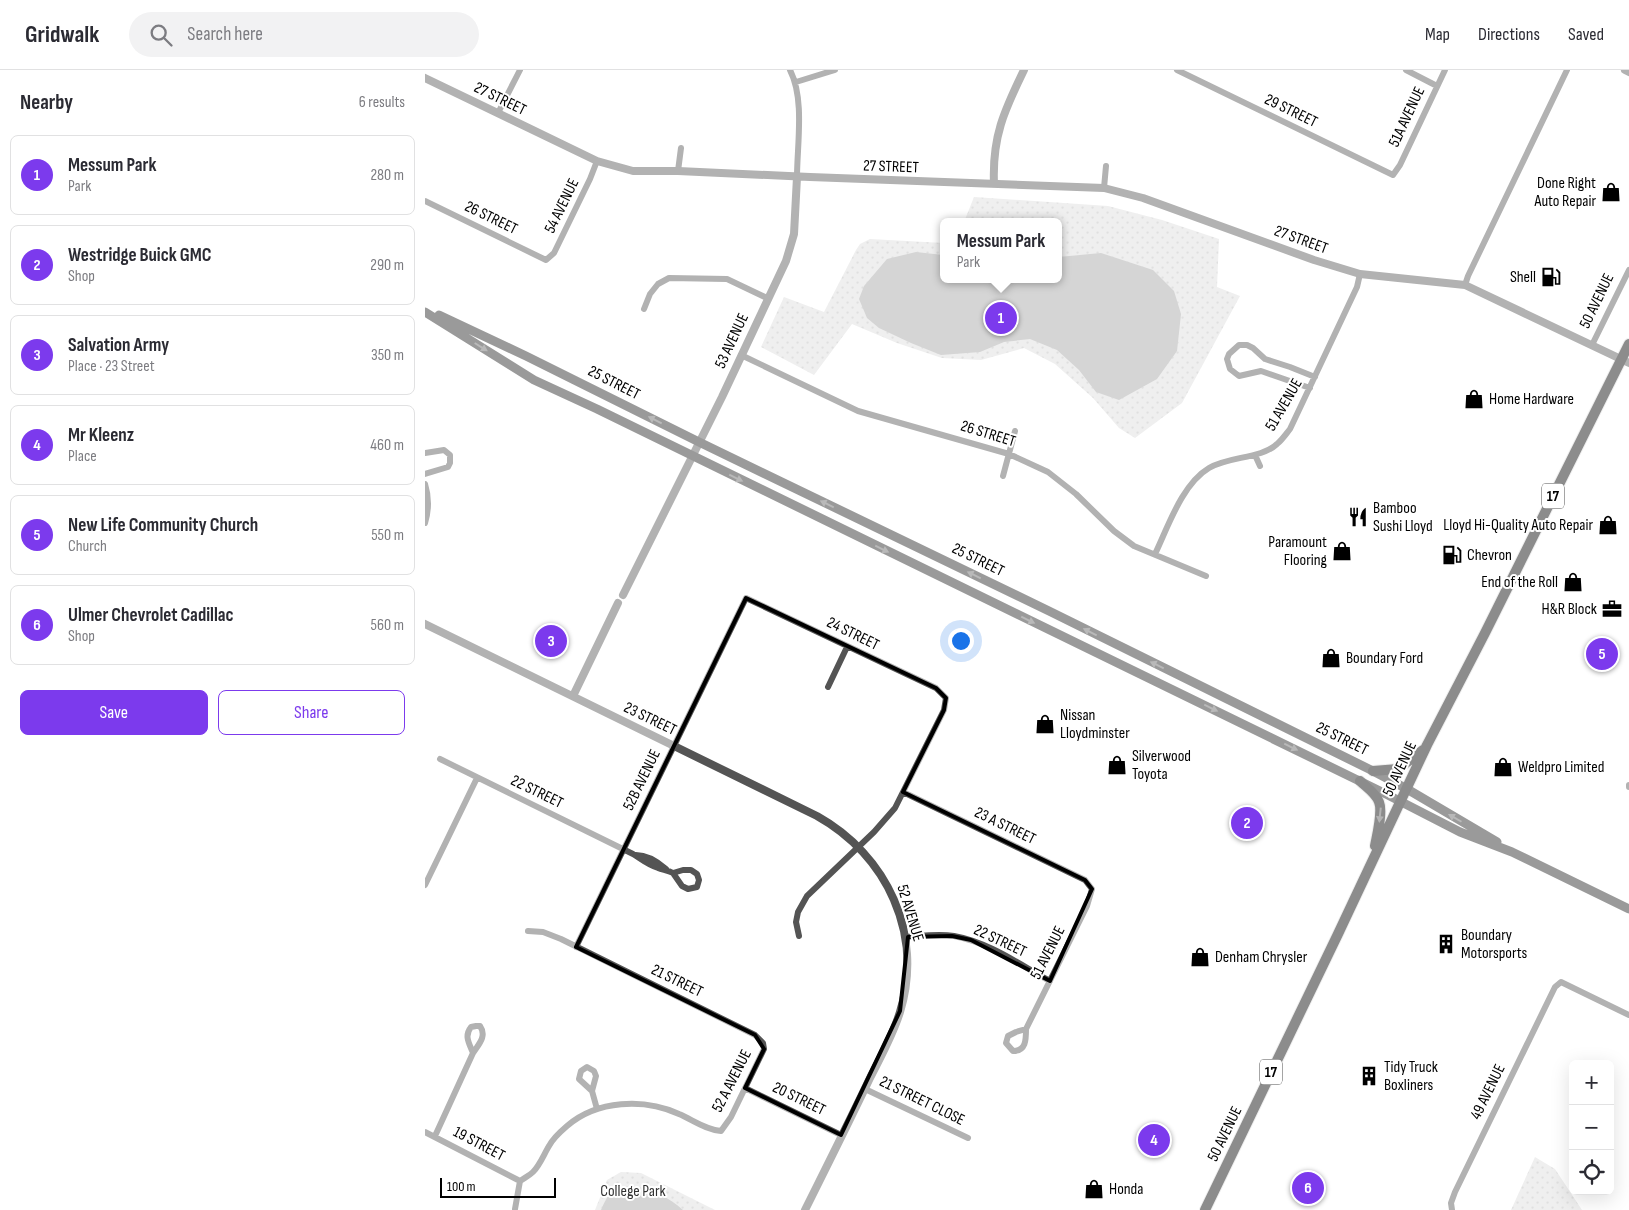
<!DOCTYPE html>
<html lang="en">
<head>
<meta charset="utf-8">
<style>
	:root { --surface:#fff; --page:#f2f2f3; --text:#2b2b33; --muted:#7c7c81; --line:#e1e1e2; --accent:#7c3aed }
	body { margin:0; font-family:"Sofia Sans Condensed",sans-serif; background:var(--page); color:var(--text) }
	.controls { position:absolute; right:15px; bottom:15px; display:grid; overflow:hidden; border-radius:8px; box-shadow:0 5px 20px #0002 }
	.controls button { width:45px; height:45px; display:grid; place-items:center; padding:0; border:0; border-bottom:1px solid var(--line); background:var(--surface); color:var(--text); font:25px sans-serif }
	.scale { position:absolute; left:15px; bottom:12px; width:116px; box-sizing:border-box; padding-left:5px; border:2px solid #000; border-top:0; font-size:14px; line-height:18px; white-space:nowrap; color:#000; -webkit-text-stroke:4px #fff; paint-order:stroke }
	.you { position:absolute; left:535px; top:570px; width:18px; height:18px; margin:-12px; border:4px solid #fff; border-radius:50%; background:#1a73e8; box-shadow:0 0 0 8px #1a73e833 }
	.badge { display:grid; place-items:center; width:32px; height:32px; border-radius:50%; background:var(--accent); color:#fff; font-size:16px; font-weight:700 }
	.pin { position:absolute; translate:-50% -50%; border:2px solid #fff; box-shadow:0 1px 5px #0006 }
	.popup { position:absolute; left:515px; top:148px; width:122px; height:65px; box-sizing:border-box; display:grid; place-content:center; border-radius:8px; background:var(--surface); filter:drop-shadow(0 1px 4px #0005); font-size:16px; white-space:nowrap; color:var(--muted) }
	.popup b { font-size:19px; color:var(--text) }
	.popup::after { content:''; position:absolute; left:50%; top:100%; margin-left:-10px; border:10px solid transparent; border-top-color:var(--surface) }
	.list { margin:0; padding:0; list-style:none }
	h2 { display:flex; justify-content:space-between; align-items:center; height:65px; margin:0; padding:0 20px; font-size:21px }
	h2 small { font-size:16px; font-weight:400; color:var(--muted) }
	.list li { display:grid; grid-template-columns:32px 1fr auto; gap:15px; align-items:center; box-sizing:border-box; height:80px; margin:0 10px 10px; padding:0 10px; border:1px solid var(--line); border-radius:8px }
	.list b { display:block; font-size:19px; white-space:nowrap }
	.list p { margin:0; font-size:16px; white-space:nowrap; color:var(--muted) }
	.list em { font-size:16px; font-style:normal; color:var(--muted) }
	.actions { display:flex; gap:10px; padding:15px 20px }
	.actions a { flex:1; padding:11px 0; border:1px solid var(--accent); border-radius:8px; text-align:center; font-size:18px; color:var(--accent) }
	.actions .main { background:var(--accent); color:#fff }
	.icon { flex:none; width:28px; height:28px; fill:none; stroke:currentColor; stroke-width:2; stroke-linecap:round; stroke-linejoin:round }
	.map { position:relative; flex:none; width:1204px; height:1140px; overflow:hidden }
	header { display:flex; align-items:center; gap:30px; box-sizing:border-box; height:70px; padding:0 25px; background:var(--surface); border-bottom:1px solid var(--line) }
	header strong { font-size:24px }
	nav { display:flex; gap:28px; margin-inline-start:auto; font-size:18px }
	.search { width:350px; height:45px; background:var(--page); display:flex; align-items:center; gap:12px; box-sizing:border-box; padding:0 18px; border-radius:28px; color:var(--muted); font-size:19px }
	main { display:flex }
	aside { flex:1; background:var(--surface) }
	.map>svg:first-child { display:block }
	.park { fill:url(#park-dots) }
	.water { fill:#a2a2a2 }
	.lines { fill:none; stroke-linecap:round; stroke-linejoin:round }
	.primary-casing { stroke:#dbdbdb; stroke-width:12 }
	.minor { stroke:#545454; stroke-width:6 }
	.tertiary { stroke:#545454; stroke-width:8 }
	.secondary { stroke:#212121; stroke-width:9 }
	.primary { stroke:#000; stroke-width:10 }
	.oneway { fill:#646464 }
	.oneway2 { fill:#595959 }
	.marked { fill:none; stroke:#000; stroke-width:4; stroke-linejoin:round }
	.labels { text-anchor:middle; dominant-baseline:central; stroke-width:4; stroke-linejoin:round; paint-order:stroke }
	.shield { fill:#fff; stroke:#4c4c4c; stroke-width:1 }
	.shield-label { font-size:15px; font-weight:bold; fill:#000 }
	.street-label { font-size:16px; fill:#000; stroke:#fff }
	.poi-label { font-size:16px; fill:#000; stroke:#fff; text-anchor:start }
	.park-label { font-size:16px; fill:#323232; stroke:#fff }
</style>
</head>
<body>
<header>
<strong>Gridwalk</strong>
<div class="search"><svg class="icon" aria-label="search" viewBox="0 0 24 24"><circle cx="10" cy="10" r="6"/><path d="M15 15l6 6"/></svg>Search here</div>
<nav><a>Map</a><a>Directions</a><a>Saved</a></nav>
</header>
<main>
<aside>
<h2>Nearby<small>6 results</small></h2>
<ul class="list">
<li><span class="badge">1</span><div><b>Messum Park</b><p>Park</p></div><em>280 m</em></li>
<li><span class="badge">2</span><div><b>Westridge Buick GMC</b><p>Shop</p></div><em>290 m</em></li>
<li><span class="badge">3</span><div><b>Salvation Army</b><p>Place · 23 Street</p></div><em>350 m</em></li>
<li><span class="badge">4</span><div><b>Mr Kleenz</b><p>Place</p></div><em>460 m</em></li>
<li><span class="badge">5</span><div><b>New Life Community Church</b><p>Church</p></div><em>550 m</em></li>
<li><span class="badge">6</span><div><b>Ulmer Chevrolet Cadillac</b><p>Shop</p></div><em>560 m</em></li>
</ul>
<div class="actions"><a class="main">Save</a><a>Share</a></div>
</aside>
<div class="map">
<svg width="1204" height="1140" viewBox="0 0 1204 1140">
	<defs>
		<pattern id="park-dots" width="8" height="8" patternUnits="userSpaceOnUse" patternTransform="scale(1.25)"><rect width="8" height="8" fill="#dbdbdb"/><path d="M2 2h.1M6 6h.1" fill="none" stroke="#bababa" stroke-width="1.8" stroke-linecap="round"/></pattern>
	</defs>
	<rect width="100%" height="100%" fill="#fff"/>
	<!-- park -->
	<path class="park" d="M 549,127 L 683,136 L 737,150 L 794,169 L 792,217 L 815,226 L 757,333 L 710,368 L 694,358 L 668,328 L 630,294 L 599,278 L 556,290 L 517,288 L 472,273 L 427,254 L 389,305 L 336,277 L 359,227 L 399,242 L 431,180 L 435,174 L 445,169 L 518,173 L 518,209 L 634,209 L 634,152 L 539,152 Z
		M 1110,1087 L 1130,1099 L 1157,1140 L 1086,1140 Z
		M 196,1102 L 216,1103 L 290,1140 L 170,1140 L 182,1110 Z"/>
	<!-- water -->
	<path class="water" d="M 491,182 L 518,185 L 518,209 L 634,209 L 634,187 L 676,183 L 728,200 L 749,221 L 756,244 L 752,281 L 732,309 L 694,330 L 671,322 L 654,300 L 632,280 L 605,269 L 579,272 L 555,282 L 516,285 L 486,273 L 454,258 L 442,248 L 434,229 L 439,216 L 462,189 Z
		M 210,1116 C 228,1121 244,1127 258,1140 L 176,1140 C 185,1120 188,1117 210,1116 Z"/>
	<g class="lines">
		<defs>
			<path id="primary" d="M 948,701 L 973,699 L 998,680
				M 935,711 C 941,717 951,723 954,732 C 958,742 952,765 950,776
				M 780,1140 L 913,864 L 1002,675 L 1060,563 L 1204,274"/>
		</defs>
		<!-- primary casing -->
		<use href="#primary" class="primary-casing"/>
		<!-- minor -->
		<path class="minor" d="M 365,0 C 380,29 372,75 372,107
			M 752,0 L 968,105 L 975,95 L 1020,0
			M 981,0 L 1012,16
			M 371,12 L 410,0
			M 73,43 L 95,0
			M 253,101 L 256,78
			M 679,118 L 681,96
			M 0,131 L 121,190 L 129,183 L 165,109 L 172,91
			M 1040,215 L 1043,206 L 1142,0
			M 219,239 L 225,224 L 233,214 L 244,208 L 302,209 L 342,228
			M 1167,275 L 1204,200
			M 316,285 L 433,341 L 584,384 L 623,402 L 651,424 L 689,461 L 709,476 L 781,506
			M 885,318 L 836,301 L 814,306 L 805,299 L 802,289 L 804,284 L 814,275 L 822,275 L 828,278 L 840,289 L 865,297 L 890,307
			M 0,383 L 19,380 L 25,385 L 25,393 L 23,397 L 0,404
			M 830,385 L 835,396
			M 578,406 L 590,361
			M 0,414 C 4,427 4,440 0,453
			M 730,484 C 743,457 757,414 784,398 C 804,386 836,389 852,374 C 857,370 861,364 865,359 L 932,217 L 935,204
			M 403,617 L 422,577
			M 15,689 L 208,784 C 216,789 223,795 233,798 C 238,800 243,800 248,803
			M 1204,715 L 1204,717
			M 478,722 L 660,810 L 667,819 L 662,836 L 601,959 C 601,970 601,981 588,981 L 581,973 L 583,966 L 591,962 L 601,959
			M 211,785 C 222,785 233,792 241,799
			M 258,800 L 266,800 L 272,804 L 274,810 L 272,817 L 263,819 L 257,816 L 248,803 Z
			M 0,815 L 52,708
			M 481,867 C 497,866 513,863 529,866 C 563,872 594,894 625,911
			M 151,877 L 321,528 L 511,618 L 521,628 L 519,640 L 470,738 L 449,762 L 382,826 L 373,842 L 371,852 L 374,866
			M 51,956 L 55,956 C 62,966 54,974 48,983 C 44,973 39,966 46,957 Z
			M 162,997 L 169,1001 L 171,1006 L 167,1021 L 154,1009 L 156,1001 Z
			M 320,1018 L 416,1065
			M 440,1019 L 543,1068
			M 167,1021 L 172,1039
			M 0,1062 L 95,1111
			M 10,1066 L 48,983
			M 90,1139 L 95,1111 C 99,1108 104,1106 108,1102 C 115,1095 119,1084 124,1076 C 128,1068 135,1062 142,1056 C 172,1030 219,1028 254,1044 C 268,1050 281,1060 296,1061 L 306,1047 L 339,979 L 338,973 L 330,965 L 136,869 L 118,862 L 103,861
			M 1027,1140 L 1026,1133 L 1030,1122 L 1130,917 L 1136,912 L 1204,945"/>
		<!-- tertiary -->
		<path class="tertiary" d="M 1200,0 L 1204,2
			M 0,8 L 172,91 L 208,101 L 253,101 L 385,107 L 679,118 L 718,128 L 889,190 L 935,204 L 1040,215 L 1204,293
			M 569,114 C 567,67 579,41 599,0
			M 198,525 L 297,327 L 361,191 L 369,164 L 372,107
			M 0,554 L 392,746 C 462,785 499,864 475,942 C 468,965 456,986 445,1008 C 424,1052 402,1096 380,1140
			M 148,626 L 193,533"/>
		<!-- secondary -->
		<path class="secondary" d="M 0,242 L 109,310 L 172,339 L 959,723 L 1035,762 L 1087,782 L 1204,839
			M 14,245 L 101,286 L 274,372 L 624,541 L 948,701 L 982,719 L 1072,772"/>
		<!-- primary -->
		<use href="#primary" class="primary"/>
	</g>
	<!-- one-way arrows -->
	<defs><path id="oneway-solid" d="M-6-.8H1V-3.2L6.5 0L1 3.2V.8H-6Z" transform="scale(1.25)"/></defs>
	<g class="oneway">
		<use href="#oneway-solid" transform="translate(56 277) rotate(32)"/>
		<use href="#oneway-solid" transform="translate(230 350) rotate(-153)"/>
		<use href="#oneway-solid" transform="translate(311 408) rotate(26)"/>
		<use href="#oneway-solid" transform="translate(402 434) rotate(-154)"/>
		<use href="#oneway-solid" transform="translate(457 479) rotate(26)"/>
		<use href="#oneway-solid" transform="translate(549 505) rotate(-154)"/>
		<use href="#oneway-solid" transform="translate(603 550) rotate(26)"/>
		<use href="#oneway-solid" transform="translate(665 562) rotate(-153)"/>
		<use href="#oneway-solid" transform="translate(732 595) rotate(-154)"/>
		<use href="#oneway-solid" transform="translate(786 638) rotate(26)"/>
		<use href="#oneway-solid" transform="translate(866 677) rotate(26)"/>
		<use href="#oneway-solid" transform="translate(1030 748) rotate(-150)"/>
	</g>
	<use class="oneway2" href="#oneway-solid" transform="translate(955 745) rotate(96)"/>
	<!-- marked area -->
	<path d="M0 0H1204V1140H0ZM 321,528 L 511,618 L 521,628 L 519,640 L 478,722 L 660,810 L 667,819 L 625,911 L 546,870 L 527,866 L 483,867 L 475,941 L 416,1065 L 320,1018 L 339,979 L 330,965 L 151,877 Z" fill="#fff" fill-opacity=".55" fill-rule="evenodd"/>
	<path class="marked" d="M 321,528 L 511,618 L 521,628 L 519,640 L 478,722 L 660,810 L 667,819 L 625,911 L 546,870 L 527,866 L 483,867 L 475,941 L 416,1065 L 320,1018 L 339,979 L 330,965 L 151,877 Z"/>
	<!-- icons -->
	<defs>
		<symbol id="shop-bare" viewBox="-9 -9 18 18"><path d="M-5-2.5h2.3a2.7 3.5 0 0 1 5.4 0H5L5.5 6h-11ZM-1.5-2.5h3a1.5 2.3 0 0 0-3 0Z" fill="#000" stroke="#fff" stroke-width="2.5" paint-order="stroke"/></symbol>
		<symbol id="fuel-bare" viewBox="-9 -9 18 18"><path d="M-5.5-6h7V0h2V4h1.3V-2.5L3-4.5l.8-.8L6-3V5H2.5V1h-1V6h-7ZM-4.2-4.7v3.2H.2V-4.7Z" fill="#000" stroke="#fff" stroke-width="2.5" paint-order="stroke"/></symbol>
		<symbol id="restaurant-bare" viewBox="-9 -9 18 18"><path d="M-5-6h1v4h1v-4h1v4h1v-4h1v5L-1.5 .5V6h-2V.5L-5-1ZM5-6V6H3V1.5H1.5Q1.5-4 5-6Z" fill="#000" stroke="#fff" stroke-width="2.5" paint-order="stroke"/></symbol>
		<symbol id="office-bare" viewBox="-9 -9 18 18"><path d="M-6-3h4V-5.5h4V-3h4V5H-6ZM-1-4.5V-3h2v-1.5ZM-6 0V1H6V0Z" fill="#000" stroke="#fff" stroke-width="2.5" paint-order="stroke"/></symbol>
		<symbol id="building-bare" viewBox="-9 -9 18 18"><path d="M-4-6H4V6H1V3H-1V6H-4ZM-2.5-4.3h1.7v1.8h-1.7ZM.8-4.3h1.7v1.8H.8ZM-2.5-1h1.7V.8h-1.7ZM.8-1h1.7V.8H.8Z" fill="#000" stroke="#fff" stroke-width="2.5" paint-order="stroke"/></symbol>
	</defs>
	<g fill-rule="evenodd">
		<use href="#shop-bare" x="1172" y="108" width="28" height="28"/>
		<use href="#fuel-bare" x="1112" y="193" width="28" height="28"/>
		<use href="#shop-bare" x="1035" y="315" width="28" height="28"/>
		<use href="#restaurant-bare" x="919" y="433" width="28" height="28"/>
		<use href="#shop-bare" x="1169" y="441" width="28" height="28"/>
		<use href="#shop-bare" x="903" y="467" width="28" height="28"/>
		<use href="#fuel-bare" x="1013" y="471" width="28" height="28"/>
		<use href="#shop-bare" x="1134" y="498" width="28" height="28"/>
		<use href="#office-bare" x="1173" y="525" width="28" height="28"/>
		<use href="#shop-bare" x="892" y="574" width="28" height="28"/>
		<use href="#shop-bare" x="606" y="640" width="28" height="28"/>
		<use href="#shop-bare" x="678" y="681" width="28" height="28"/>
		<use href="#shop-bare" x="1064" y="683" width="28" height="28"/>
		<use href="#building-bare" x="1007" y="860" width="28" height="28"/>
		<use href="#shop-bare" x="761" y="873" width="28" height="28"/>
		<use href="#building-bare" x="930" y="992" width="28" height="28"/>
		<use href="#shop-bare" x="655" y="1105" width="28" height="28"/>
	</g>
	<g class="labels">
		<!-- shield labels -->
		<g class="shield">
			<rect x="1117" y="413.5" width="22" height="25" rx="4"/>
			<rect x="835" y="989.5" width="22" height="25" rx="4"/>
		</g>
		<g class="shield-label">
			<text x="1128" y="426">17</text>
			<text x="846" y="1002">17</text>
		</g>
		<!-- street labels -->
		<g class="street-label">
			<text transform="translate(75 29) rotate(26)">27 STREET</text>
			<text transform="translate(866 41) rotate(26)">29 STREET</text>
			<text transform="translate(982 47) rotate(-65)">51A AVENUE</text>
			<text transform="translate(466 97) rotate(2)">27 STREET</text>
			<text transform="translate(137 136) rotate(-64)">54 AVENUE</text>
			<text transform="translate(66 148) rotate(26)">26 STREET</text>
			<text transform="translate(876 170) rotate(20)">27 STREET</text>
			<text transform="translate(1172 231) rotate(-64)">50 AVENUE</text>
			<text transform="translate(307 271) rotate(-65)">53 AVENUE</text>
			<text transform="translate(189 313) rotate(27)">25 STREET</text>
			<text transform="translate(859 335) rotate(-60)">51 AVENUE</text>
			<text transform="translate(563 364) rotate(17)">26 STREET</text>
			<text transform="translate(553 490) rotate(26)">25 STREET</text>
			<text transform="translate(428 564) rotate(26)">24 STREET</text>
			<text transform="translate(225 649) rotate(26)">23 STREET</text>
			<text transform="translate(917 669) rotate(26)">25 STREET</text>
			<text transform="translate(975 699) rotate(-65)">50 AVENUE</text>
			<text transform="translate(217 710) rotate(-64)">52B AVENUE</text>
			<text transform="translate(112 722) rotate(26)">22 STREET</text>
			<text transform="translate(580 756) rotate(26)">23 A STREET</text>
			<text transform="translate(485 843) rotate(73)">52 AVENUE</text>
			<text transform="translate(575 871) rotate(25)">22 STREET</text>
			<text transform="translate(623 883) rotate(-63)">51 AVENUE</text>
			<text transform="translate(252 911) rotate(26)">21 STREET</text>
			<text transform="translate(307 1011) rotate(-63)">52 A AVENUE</text>
			<text transform="translate(1063 1022) rotate(-64)">49 AVENUE</text>
			<text transform="translate(374 1029) rotate(26)">20 STREET</text>
			<text transform="translate(497 1031) rotate(26)">21 STREET CLOSE</text>
			<text transform="translate(800 1064) rotate(-64)">50 AVENUE</text>
			<text transform="translate(54 1074) rotate(28)">19 STREET</text>
		</g>
		<!-- poi labels -->
		<g class="poi-label">
			<text x="1171" y="113" text-anchor="end">Done Right<tspan x="1171" dy="18">Auto Repair</tspan></text>
			<text x="1111" y="207" text-anchor="end">Shell</text>
			<text x="1064" y="329">Home Hardware</text>
			<text x="948" y="438">Bamboo<tspan x="948" dy="18">Sushi Lloyd</tspan></text>
			<text x="1168" y="455" text-anchor="end">Lloyd Hi-Quality Auto Repair</text>
			<text x="902" y="472" text-anchor="end">Paramount<tspan x="902" dy="18">Flooring</tspan></text>
			<text x="1042" y="485">Chevron</text>
			<text x="1133" y="512" text-anchor="end">End of the Roll</text>
			<text x="1172" y="539" text-anchor="end">H&amp;R Block</text>
			<text x="921" y="588">Boundary Ford</text>
			<text x="635" y="645">Nissan<tspan x="635" dy="18">Lloydminster</tspan></text>
			<text x="707" y="686">Silverwood<tspan x="707" dy="18">Toyota</tspan></text>
			<text x="1093" y="697">Weldpro Limited</text>
			<text x="1036" y="865">Boundary<tspan x="1036" dy="18">Motorsports</tspan></text>
			<text x="790" y="887">Denham Chrysler</text>
			<text x="959" y="997">Tidy Truck<tspan x="959" dy="18">Boxliners</tspan></text>
			<text x="684" y="1119">Honda</text>
		</g>
		<!-- park labels -->
		<g class="park-label">
			<text x="208" y="1121">College Park</text>
		</g>
	</g>
</svg>
<div class="controls">
<button>+</button>
<button>−</button>
<button><svg class="icon" aria-label="locate" viewBox="0 0 24 24"><circle cx="12" cy="12" r="6"/><path d="M12 2v4M12 18v4M2 12h4M18 12h4"/></svg></button>
</div>
<div class="scale">100 m</div>
<div class="you"></div>
<div class="pin badge" style="left:576px;top:248px">1</div>
<div class="popup"><b>Messum Park</b>Park</div>
<div class="pin badge" style="left:822px;top:753px">2</div>
<div class="pin badge" style="left:126px;top:571px">3</div>
<div class="pin badge" style="left:729px;top:1070px">4</div>
<div class="pin badge" style="left:1177px;top:584px">5</div>
<div class="pin badge" style="left:883px;top:1118px">6</div>
</div>
</main>
</body>
</html>
